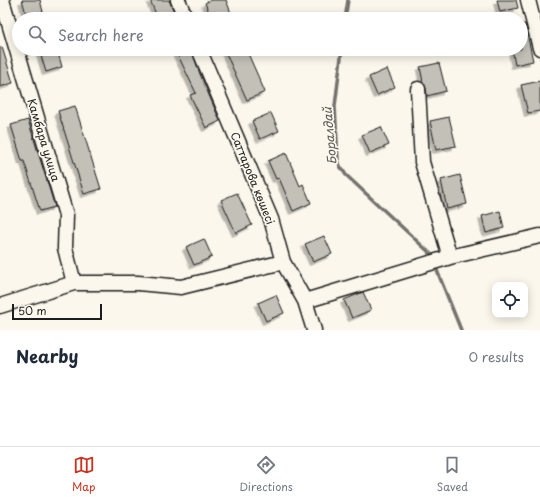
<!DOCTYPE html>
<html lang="en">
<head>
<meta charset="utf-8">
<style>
	:root { --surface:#fff; --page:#f6f6f7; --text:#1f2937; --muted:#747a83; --line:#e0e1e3; --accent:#c8321e }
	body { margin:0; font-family:"Playpen Sans",sans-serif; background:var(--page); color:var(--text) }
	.controls { position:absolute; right:12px; bottom:12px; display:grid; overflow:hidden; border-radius:8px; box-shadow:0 2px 10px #0003 }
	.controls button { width:36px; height:36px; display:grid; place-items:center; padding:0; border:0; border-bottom:1px solid var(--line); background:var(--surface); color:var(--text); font:20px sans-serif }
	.scale { position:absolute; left:12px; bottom:10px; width:90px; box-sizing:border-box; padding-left:4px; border:2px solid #1c1c1c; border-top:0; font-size:11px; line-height:14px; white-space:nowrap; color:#1c1c1c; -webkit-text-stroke:3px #fbf7ec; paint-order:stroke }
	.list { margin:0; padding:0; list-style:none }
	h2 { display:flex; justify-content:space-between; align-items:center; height:52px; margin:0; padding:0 16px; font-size:17px }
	h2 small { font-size:13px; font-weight:400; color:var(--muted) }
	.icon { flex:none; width:22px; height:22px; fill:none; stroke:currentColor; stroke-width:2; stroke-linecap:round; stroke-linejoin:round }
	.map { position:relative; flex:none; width:540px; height:330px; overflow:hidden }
	.search { position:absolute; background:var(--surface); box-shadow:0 2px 10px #0003; left:12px; right:12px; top:12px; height:44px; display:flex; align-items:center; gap:10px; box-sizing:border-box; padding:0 14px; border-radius:22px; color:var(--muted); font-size:15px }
	.sheet { height:116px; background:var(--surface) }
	nav { display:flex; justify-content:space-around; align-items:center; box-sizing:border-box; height:56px; border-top:1px solid var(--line); background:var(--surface); font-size:11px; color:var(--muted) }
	nav a { display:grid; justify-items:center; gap:2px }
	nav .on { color:var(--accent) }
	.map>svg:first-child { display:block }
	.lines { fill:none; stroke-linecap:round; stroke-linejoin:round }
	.stream { stroke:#74726e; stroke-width:3.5 }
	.building { fill:#c3c0b8; stroke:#1c1c1c; filter:url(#shadow) }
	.street-casing { stroke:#1c1c1c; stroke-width:17 }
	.street { stroke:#fbf7ec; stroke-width:14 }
	.labels { text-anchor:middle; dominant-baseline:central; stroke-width:3.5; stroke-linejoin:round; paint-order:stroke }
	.street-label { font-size:11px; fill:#1c1c1c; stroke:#fbf7ec }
	.water-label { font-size:12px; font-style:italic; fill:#575653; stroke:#fbf7ec }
</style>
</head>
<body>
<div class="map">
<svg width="540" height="330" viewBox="0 0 540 330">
	<defs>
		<filter id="shadow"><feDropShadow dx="-3.5" dy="3.5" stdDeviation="0" flood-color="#0004"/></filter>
	</defs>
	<rect width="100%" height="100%" fill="#fbf7ec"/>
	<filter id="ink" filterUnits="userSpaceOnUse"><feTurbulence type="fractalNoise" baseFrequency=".025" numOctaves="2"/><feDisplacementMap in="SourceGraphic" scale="8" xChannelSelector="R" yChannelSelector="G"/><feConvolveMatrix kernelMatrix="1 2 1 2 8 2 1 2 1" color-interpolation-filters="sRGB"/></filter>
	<g filter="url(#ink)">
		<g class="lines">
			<!-- stream -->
			<path class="stream" d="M 345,19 L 348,0
				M 342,49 L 335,106 L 338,160 L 340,166 L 346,175 L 432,255
				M 436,268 L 461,330"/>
		</g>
		<!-- building -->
		<path class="building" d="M 22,0 L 40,0 L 43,12 L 27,17 Z
			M 150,0 L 169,0 L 177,19 L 158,19 Z
			M 211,0 L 226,0 L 231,13 L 217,19 L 212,19 L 205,3 Z
			M 497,0 L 516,0 L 518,8 L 500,12 Z
			M 521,24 L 525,24 L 533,61 L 515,65 L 512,49 L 521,49 Z
			M 2,47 L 13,83 L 0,87 L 0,48 Z
			M 39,49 L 57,49 L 62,67 L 46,72 Z
			M 175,49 L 191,49 L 200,74 L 220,121 L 206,128 L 190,95 L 196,93 Z
			M 224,49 L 246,49 L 265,92 L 247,100 Z
			M 439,63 L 446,91 L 427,96 L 426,88 L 425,85 L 423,82 L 420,67 Z
			M 387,69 L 395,87 L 377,95 L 369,77 Z
			M 540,81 L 540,111 L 528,113 L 521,85 Z
			M 75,106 L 101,189 L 84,194 L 58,111 Z
			M 271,113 L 279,131 L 260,139 L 252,121 Z
			M 449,117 L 456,146 L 436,150 L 430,121 Z
			M 28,120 L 55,207 L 40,211 L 24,161 L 22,161 L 11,125 Z
			M 381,127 L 389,145 L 370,153 L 362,135 Z
			M 286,153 L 300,186 L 303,184 L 311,203 L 293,211 L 279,178 L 276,179 L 268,161 Z
			M 460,175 L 467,204 L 447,209 L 441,180 Z
			M 237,193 L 252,225 L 236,233 L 221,200 Z
			M 500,211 L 504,228 L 486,233 L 482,216 Z
			M 324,236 L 332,254 L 313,262 L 305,244 Z
			M 204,239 L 212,257 L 194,265 L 186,247 Z
			M 363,292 L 371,310 L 352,318 L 344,300 Z
			M 276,295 L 284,313 L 266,321 L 258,303 Z"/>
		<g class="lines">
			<defs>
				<path id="street" d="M 2,0 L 66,215 L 65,248 L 74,283
					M 178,0 L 186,19
					M 528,0 L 540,48
					M 199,49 L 271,219 L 283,262 L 305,301 L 314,330
					M 418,89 L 422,162 L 450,257
					M 305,301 L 450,257 L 540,236
					M 0,306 L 74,283 L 138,283 L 181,287 L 283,262"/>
			</defs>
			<!-- street casing -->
			<use href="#street" class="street-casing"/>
			<!-- street -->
			<use href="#street" class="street"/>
		</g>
	</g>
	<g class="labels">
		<!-- street labels -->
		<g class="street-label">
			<text transform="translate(44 140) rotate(73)">Камбара улица</text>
			<text transform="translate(253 178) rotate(68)">Саттарова көшесі</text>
		</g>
		<!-- water labels -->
		<g class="water-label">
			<text transform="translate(329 136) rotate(-95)">Боралдай</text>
		</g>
	</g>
</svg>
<div class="controls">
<button><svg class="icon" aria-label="locate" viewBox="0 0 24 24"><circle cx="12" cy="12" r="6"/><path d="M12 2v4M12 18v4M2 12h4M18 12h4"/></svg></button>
</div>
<div class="scale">50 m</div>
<div class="search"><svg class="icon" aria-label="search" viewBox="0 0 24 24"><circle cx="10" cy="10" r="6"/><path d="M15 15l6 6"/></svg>Search here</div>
</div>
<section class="sheet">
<h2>Nearby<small>0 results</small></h2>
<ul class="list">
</ul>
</section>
<nav>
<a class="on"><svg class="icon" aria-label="map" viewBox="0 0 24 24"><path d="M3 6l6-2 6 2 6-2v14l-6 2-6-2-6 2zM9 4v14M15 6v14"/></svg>Map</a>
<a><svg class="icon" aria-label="directions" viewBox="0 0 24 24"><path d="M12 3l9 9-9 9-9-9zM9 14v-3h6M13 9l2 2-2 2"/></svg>Directions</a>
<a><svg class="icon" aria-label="saved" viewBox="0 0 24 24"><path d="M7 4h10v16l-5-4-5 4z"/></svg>Saved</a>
</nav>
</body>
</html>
